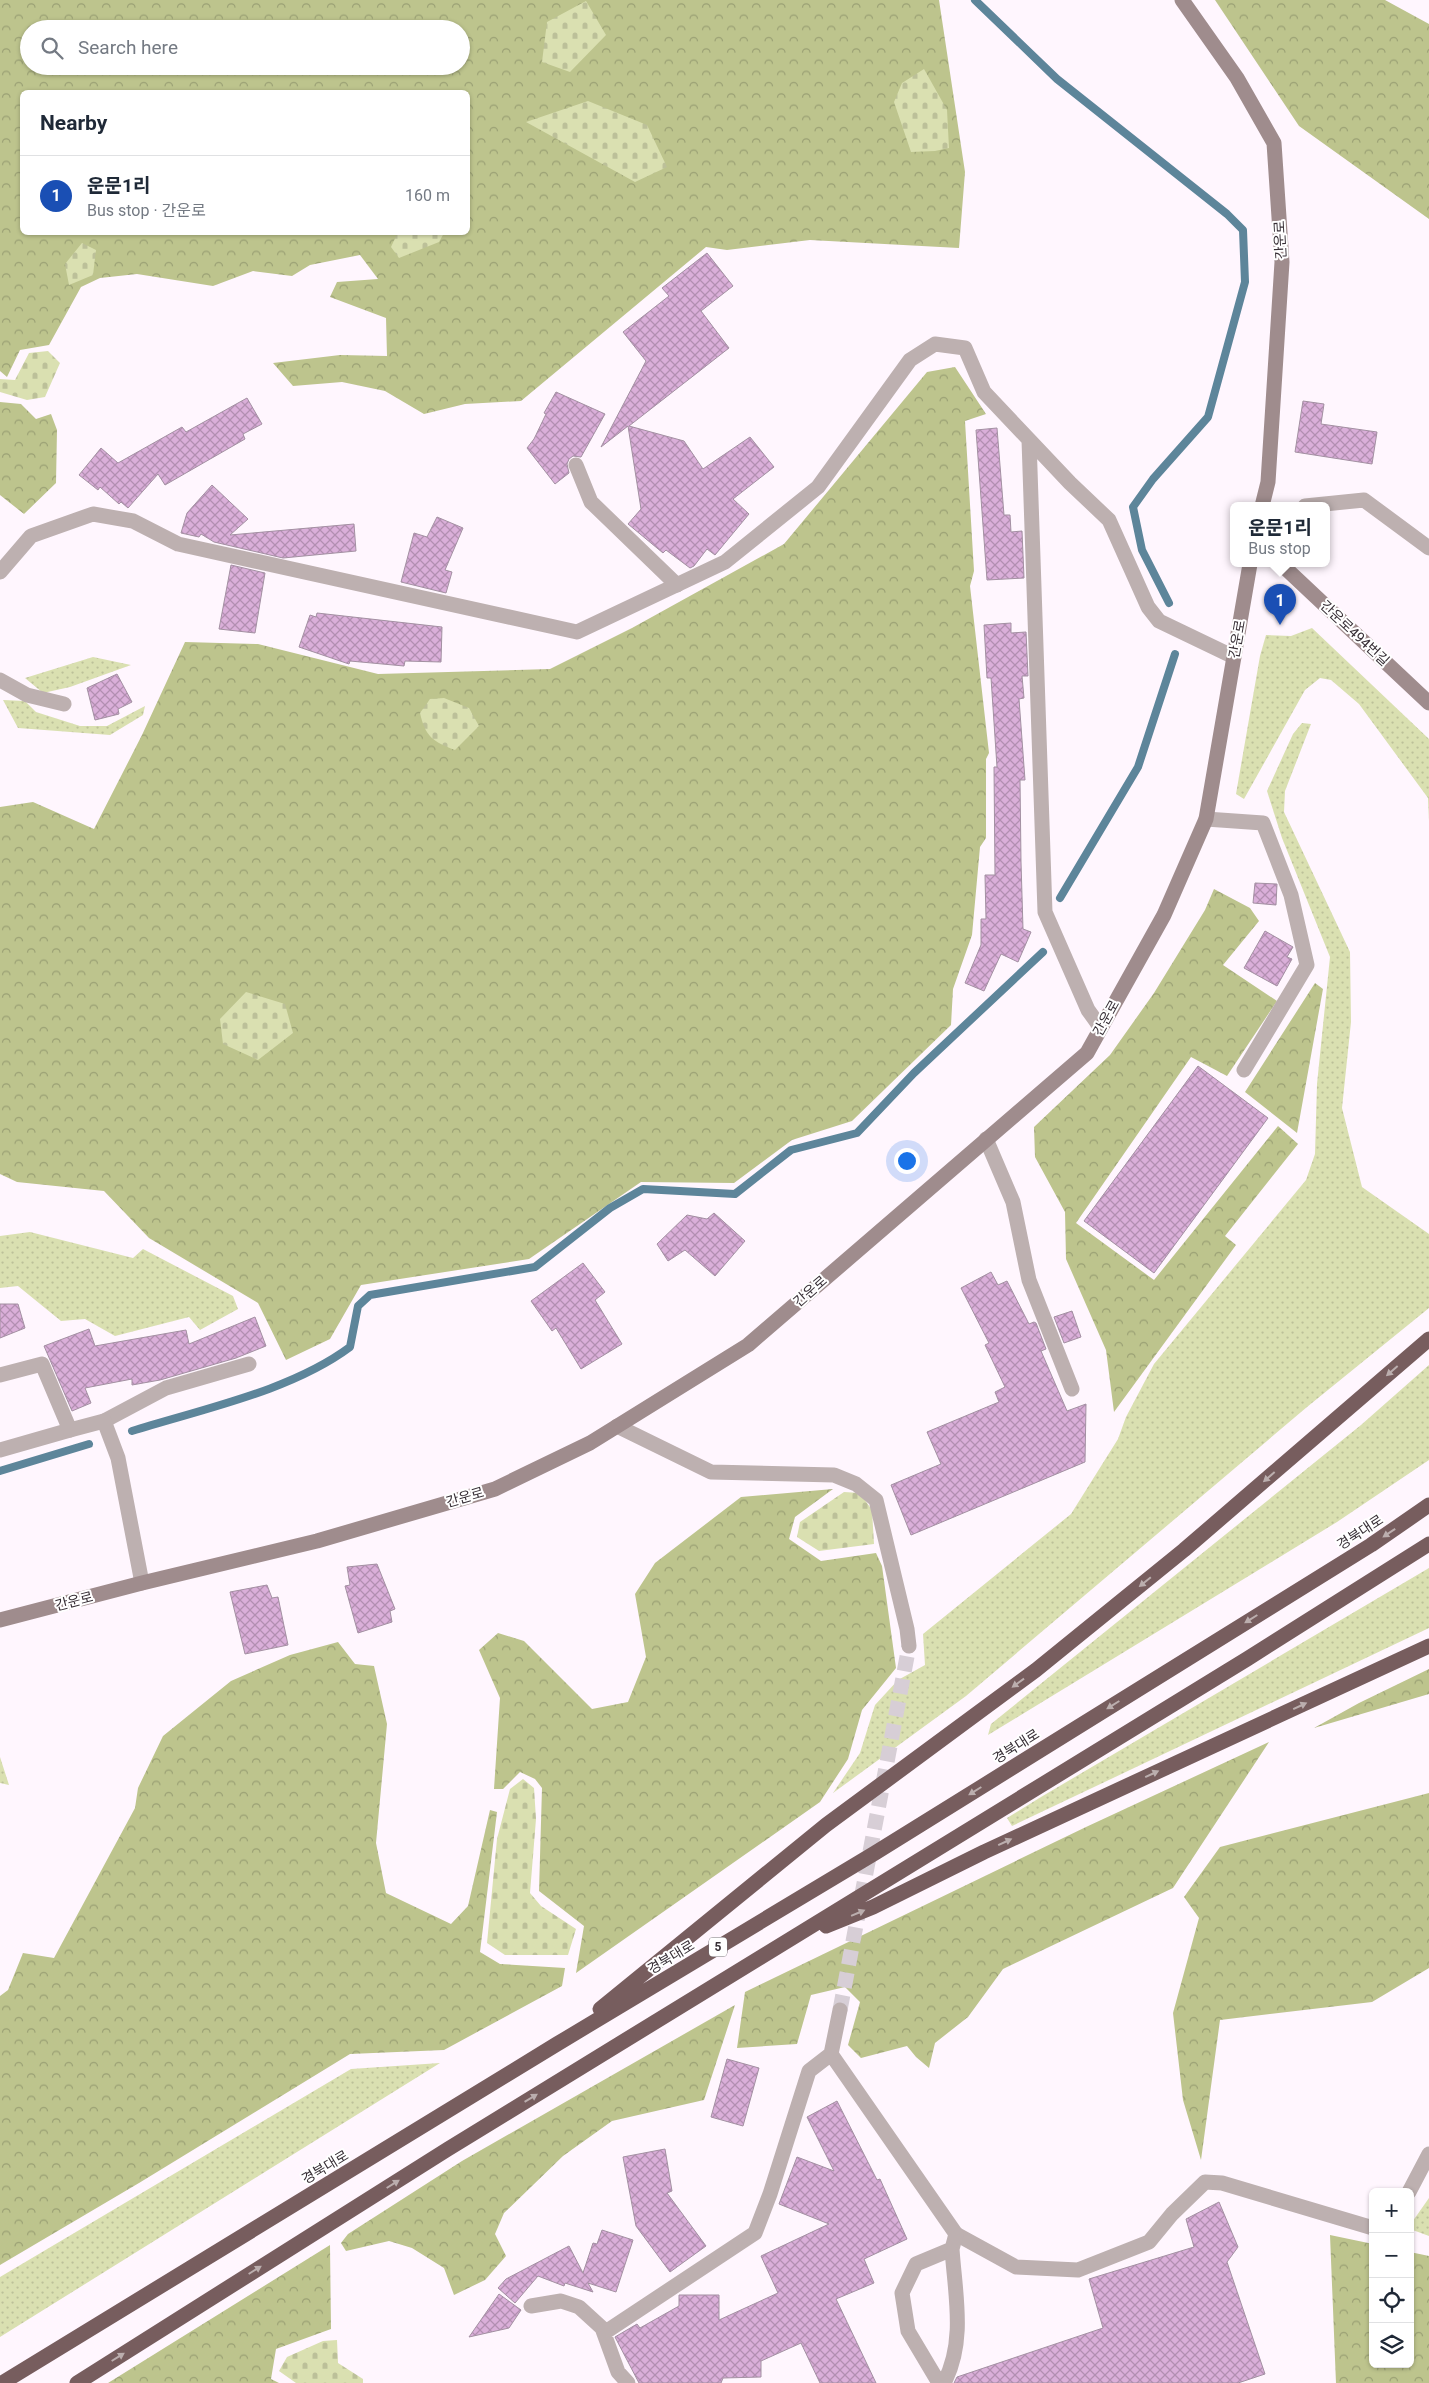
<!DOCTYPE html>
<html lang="en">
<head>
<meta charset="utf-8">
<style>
	:root { --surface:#fff; --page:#f6f6f7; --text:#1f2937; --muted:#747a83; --line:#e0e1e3; --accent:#111827 }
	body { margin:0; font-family:Roboto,"Noto Sans KR",sans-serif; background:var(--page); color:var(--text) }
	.controls { position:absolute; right:15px; bottom:15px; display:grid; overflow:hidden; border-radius:8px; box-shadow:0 1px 4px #0004 }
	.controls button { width:45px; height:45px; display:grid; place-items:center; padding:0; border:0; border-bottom:1px solid var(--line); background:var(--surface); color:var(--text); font:25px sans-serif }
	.you { position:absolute; left:906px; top:1160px; width:18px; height:18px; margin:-12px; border:4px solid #fff; border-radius:50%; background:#1a73e8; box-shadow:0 0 0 8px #1a73e833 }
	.badge { display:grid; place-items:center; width:32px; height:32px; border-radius:50%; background:var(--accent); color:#fff; font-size:16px; font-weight:700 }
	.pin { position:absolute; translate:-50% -41px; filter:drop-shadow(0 1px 2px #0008) }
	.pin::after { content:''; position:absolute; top:26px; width:18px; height:15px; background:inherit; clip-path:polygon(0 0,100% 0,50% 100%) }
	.popup { position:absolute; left:1230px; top:502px; width:100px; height:65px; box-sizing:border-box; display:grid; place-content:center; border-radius:8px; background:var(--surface); filter:drop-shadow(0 1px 4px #0005); font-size:16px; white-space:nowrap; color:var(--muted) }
	.popup b { font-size:19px; color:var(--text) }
	.popup::after { content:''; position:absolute; left:50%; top:100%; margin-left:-10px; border:10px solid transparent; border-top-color:var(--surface) }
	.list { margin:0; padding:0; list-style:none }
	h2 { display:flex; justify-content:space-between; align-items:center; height:65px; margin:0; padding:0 20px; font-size:21px }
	h2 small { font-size:16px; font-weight:400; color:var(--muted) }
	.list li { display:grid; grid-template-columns:32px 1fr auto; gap:15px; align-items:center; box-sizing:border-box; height:80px; padding:0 20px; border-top:1px solid var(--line) }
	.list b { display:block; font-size:19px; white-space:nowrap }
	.list p { margin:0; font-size:16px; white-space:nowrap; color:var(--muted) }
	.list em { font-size:16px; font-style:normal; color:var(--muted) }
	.icon { flex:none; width:28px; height:28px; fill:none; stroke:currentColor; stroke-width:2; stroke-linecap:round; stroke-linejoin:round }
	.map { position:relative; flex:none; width:1429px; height:2383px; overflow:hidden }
	.search { position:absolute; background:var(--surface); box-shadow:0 1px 4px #0004; left:20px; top:20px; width:450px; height:55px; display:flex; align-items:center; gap:12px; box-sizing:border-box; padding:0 18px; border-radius:28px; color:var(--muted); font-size:19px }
	.panel { position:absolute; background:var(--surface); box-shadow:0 1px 4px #0004; left:20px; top:90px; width:450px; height:145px; border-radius:8px }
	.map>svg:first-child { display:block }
	.grass { fill:url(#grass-dots) }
	.forest { fill:url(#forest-crowns); fill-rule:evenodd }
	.cemetery { fill:url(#cemetery-stones) }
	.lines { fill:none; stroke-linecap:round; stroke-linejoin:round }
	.stream { stroke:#5d859a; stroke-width:8 }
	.building { fill:url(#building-cross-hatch); stroke:#a390a2 }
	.street-tunnel { stroke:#d7ced6; stroke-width:15; stroke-dasharray:15 8; stroke-linecap:butt }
	.lane { stroke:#bdb0b0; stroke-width:15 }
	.street { stroke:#bdb0b0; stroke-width:15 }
	.secondary { stroke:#9f8c8d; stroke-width:15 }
	.highway { stroke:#775d5e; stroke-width:15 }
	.oneway { fill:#bbaeae }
	.labels { text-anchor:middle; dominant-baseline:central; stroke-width:4; stroke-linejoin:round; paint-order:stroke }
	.shield { fill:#fff; stroke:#736d72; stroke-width:1 }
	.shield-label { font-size:12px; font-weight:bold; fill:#372f36 }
	.street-label { font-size:14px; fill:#372f36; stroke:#fff }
</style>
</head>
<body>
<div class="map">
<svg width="1429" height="2383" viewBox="0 0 1429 2383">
	<defs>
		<pattern id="grass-dots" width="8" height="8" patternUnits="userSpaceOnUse" patternTransform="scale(1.25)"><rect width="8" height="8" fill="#dae0b1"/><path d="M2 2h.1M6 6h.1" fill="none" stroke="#bcc099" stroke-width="1.8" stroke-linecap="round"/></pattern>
		<pattern id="forest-crowns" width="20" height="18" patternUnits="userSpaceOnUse" patternTransform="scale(1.25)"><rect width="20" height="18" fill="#bdc48d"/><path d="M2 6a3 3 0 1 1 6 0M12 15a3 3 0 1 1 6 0" fill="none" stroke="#9aa074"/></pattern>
		<pattern id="cemetery-stones" width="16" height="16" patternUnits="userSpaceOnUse" patternTransform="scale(1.25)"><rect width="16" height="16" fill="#dae0b1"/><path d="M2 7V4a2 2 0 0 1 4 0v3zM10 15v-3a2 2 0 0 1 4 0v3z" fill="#bcc099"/></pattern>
		<pattern id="building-cross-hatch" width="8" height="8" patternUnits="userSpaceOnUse" patternTransform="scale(1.25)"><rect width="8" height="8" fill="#daafd9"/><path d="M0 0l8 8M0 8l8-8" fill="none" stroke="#b28fb1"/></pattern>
	</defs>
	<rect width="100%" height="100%" fill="#fff6fe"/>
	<!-- grass -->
	<path class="grass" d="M 1312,628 L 1429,739 L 1429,821 L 1428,798 L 1359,704 L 1331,680 L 1320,678 L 1305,690 L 1244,799 L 1236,794 L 1260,656 L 1266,635 L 1291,636 Z
		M 93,657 L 131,665 L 70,687 L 43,693 L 25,678 Z
		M 3,700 L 25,701 L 36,712 L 80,726 L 107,726 L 145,706 L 143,715 L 110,735 L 18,728 Z
		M 1302,723 L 1311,724 L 1285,791 L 1284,812 L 1350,952 L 1351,1022 L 1342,1108 L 1362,1187 L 1429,1234 L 1429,1308 L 1307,1407 L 966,1696 L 833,1793 L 860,1753 L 875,1705 L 898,1680 L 925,1665 L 923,1634 L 1071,1514 L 1118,1439 L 1126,1417 L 1154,1364 L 1306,1180 L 1315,1154 L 1317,1084 L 1330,957 L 1282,838 L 1267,791 L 1293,734 Z
		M 30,1232 L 133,1258 L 143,1249 L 233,1296 L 238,1309 L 200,1330 L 189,1317 L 115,1336 L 85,1319 L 61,1321 L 18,1286 L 0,1288 L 0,1236 Z
		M 1429,1365 L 1429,1460 L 1337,1522 L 988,1735 L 991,1724 L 1361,1425 Z
		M 1429,1568 L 1429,1628 L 1012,1826 L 1007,1818 L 1041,1797 Z
		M 0,1757 L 9,1785 L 0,1783 Z
		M 440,2063 L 0,2337 L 0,2277 L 351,2069 Z
		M 1429,2198 L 1429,2236 L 1410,2229 L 1410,2225 Z"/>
	<!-- forest -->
	<path class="forest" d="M 0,0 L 939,0 L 965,172 L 959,248 L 810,240 L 727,250 L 706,247 L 521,401 L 465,404 L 424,414 L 385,391 L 342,382 L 293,386 L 273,363 L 340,355 L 387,356 L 386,318 L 330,297 L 337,282 L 378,279 L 360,255 L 310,265 L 292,276 L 253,271 L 213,286 L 137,274 L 100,278 L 81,287 L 49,345 L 20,350 L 7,377 L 0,371 ZM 29,29 L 461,29 L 461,66 L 29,66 ZM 22,92 L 468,92 L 468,232 L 22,232 Z
		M 1215,0 L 1385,0 L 1429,24 L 1429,219 L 1299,126 Z
		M 955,367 L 986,414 L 965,421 L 974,571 L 970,586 L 989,753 L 986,759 L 986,838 L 980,847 L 972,935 L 953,989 L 951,1025 L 852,1121 L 792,1140 L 734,1183 L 641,1182 L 529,1259 L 361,1285 L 330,1339 L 286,1360 L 258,1303 L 149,1238 L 104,1191 L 17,1182 L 0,1174 L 0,807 L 33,802 L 94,829 L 142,735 L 185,642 L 258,644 L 378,674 L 550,669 L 632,628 L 784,544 L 927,372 Z
		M 0,402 L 21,404 L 36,419 L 51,414 L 57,430 L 56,483 L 24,514 L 0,495 Z
		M 1214,889 L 1250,908 L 1259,921 L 1223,965 L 1277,1001 L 1227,1076 L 1191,1057 L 1076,1223 L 1154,1280 L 1278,1126 L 1298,1144 L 1225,1236 L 1236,1245 L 1114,1412 L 1106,1350 L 1066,1259 L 1065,1212 L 1035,1157 L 1034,1127 L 1110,1055 L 1154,993 L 1205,910 Z
		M 1315,983 L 1323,989 L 1297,1133 L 1245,1092 Z
		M 833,1489 L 795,1517 L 789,1539 L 821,1561 L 876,1553 L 882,1566 L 896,1668 L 862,1710 L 848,1759 L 820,1802 L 576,1973 L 584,1926 L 539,1891 L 542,1788 L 535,1779 L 520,1772 L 503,1789 L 494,1789 L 500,1698 L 479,1650 L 498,1633 L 524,1641 L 592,1709 L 628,1702 L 646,1657 L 635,1594 L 655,1563 L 741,1497 Z
		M 338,1642 L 355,1664 L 374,1666 L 387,1724 L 376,1843 L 386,1893 L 451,1924 L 468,1906 L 490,1810 L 497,1812 L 480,1952 L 500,1964 L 565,1968 L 562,1986 L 444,2050 L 350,2054 L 139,2183 L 0,2265 L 0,1996 L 8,1990 L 23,1953 L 54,1958 L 135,1808 L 138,1788 L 163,1736 L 231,1681 L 290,1655 Z
		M 1429,1669 L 1429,1694 L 1314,1728 L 1359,1703 Z
		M 1269,1742 L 1173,1888 L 1003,1969 L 968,2017 L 935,2043 L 929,2068 L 916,2057 L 907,2046 L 861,2058 L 848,2045 L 860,2002 L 845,1987 L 811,1995 L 797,2044 L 737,2048 L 745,1992 L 1086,1827 Z
		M 1429,1793 L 1429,1968 L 1372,2002 L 1220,2020 L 1201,2160 L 1183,2100 L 1173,2013 L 1199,1918 L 1184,1897 L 1220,1847 Z
		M 735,2005 L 704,2100 L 612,2121 L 563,2156 L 504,2213 L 495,2234 L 506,2256 L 485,2280 L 454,2295 L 444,2268 L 412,2248 L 389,2241 L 346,2251 L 341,2243 L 348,2234 L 462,2161 Z
		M 1330,2235 L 1373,2244 L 1373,2364 L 1410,2364 L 1410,2252 L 1429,2256 L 1429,2383 L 1336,2383 Z
		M 330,2245 L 331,2329 L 276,2349 L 271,2379 L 279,2383 L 108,2383 Z"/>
	<!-- cemetery -->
	<path class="cemetery" d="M 586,1 L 606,35 L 570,72 L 542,62 L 547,22 Z
		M 924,69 L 947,110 L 949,148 L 935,151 L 911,152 L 894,102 L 902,83 Z
		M 588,101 L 647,125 L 667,167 L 635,182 L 526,122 Z
		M 398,232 L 444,232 L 444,233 L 439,242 L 399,258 L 391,247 Z
		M 82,243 L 96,250 L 93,275 L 69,285 L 65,264 Z
		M 48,351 L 60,363 L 45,397 L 27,400 L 0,392 L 0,379 L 15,380 L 29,353 Z
		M 444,698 L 469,708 L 479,726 L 455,750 C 433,742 425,736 420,713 L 430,699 Z
		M 246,992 L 285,1004 L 293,1033 L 258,1060 L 223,1044 L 220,1019 Z
		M 844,1492 L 860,1493 L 872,1510 L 874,1544 L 819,1551 L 797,1537 L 800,1522 Z
		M 523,1779 L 534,1788 L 536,1819 L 530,1893 L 541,1906 L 576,1929 L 568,1955 L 505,1955 L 487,1943 L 497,1839 L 510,1789 Z
		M 337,2340 L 338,2363 L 363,2379 L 363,2383 L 296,2383 L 279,2371 L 287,2357 L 323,2341 Z"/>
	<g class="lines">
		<!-- stream -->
		<path class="stream" d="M 975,0 L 1057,79 L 1227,214 L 1243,230 L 1245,282 L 1208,417 L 1153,479 L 1133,507 L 1142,550 L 1169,603
			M 1060,898 L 1138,767 L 1175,654
			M 132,1431 C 202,1409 291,1391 350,1347 L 358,1306 L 370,1295 L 535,1267 L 610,1208 L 643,1189 L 735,1194 L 791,1150 L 857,1133 L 914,1073 L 1043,952
			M 0,1471 L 89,1444"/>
	</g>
	<!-- building -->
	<path class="building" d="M 707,253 L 733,286 L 701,311 L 729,348 L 629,426 L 684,441 L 703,469 L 750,437 L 774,467 L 733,499 L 749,514 L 715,555 L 707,549 L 694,566 L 690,568 L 666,550 L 663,553 L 628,524 L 641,509 L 628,426 L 601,447 L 646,361 L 623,332 L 669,296 L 662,288 Z
		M 556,392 L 605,414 L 581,457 L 573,456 L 569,459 L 567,464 L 569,473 L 555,484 L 527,448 L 534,439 L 546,414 L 544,413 Z
		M 247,398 L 262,424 L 243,434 L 245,439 L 165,485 L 158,474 L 128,508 L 121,502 L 119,504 L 100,487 L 98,490 L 79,475 L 101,448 L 118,463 L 182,427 L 186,432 Z
		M 1303,401 L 1324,404 L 1321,424 L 1377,432 L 1372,464 L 1295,452 Z
		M 997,428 L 1004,515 L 1010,515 L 1011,532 L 1022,531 L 1024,578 L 987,580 L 976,430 Z
		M 212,485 L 248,519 L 230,535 L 354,524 L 356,551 L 283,558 L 214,542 L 201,534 L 199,537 L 181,533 L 187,513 Z
		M 437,517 L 463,528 L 445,570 L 452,572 L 446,593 L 401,582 L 414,533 L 427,537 Z
		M 231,565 L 265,573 L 255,633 L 219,629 Z
		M 317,613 L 442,627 L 441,662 L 405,661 L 404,666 L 350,661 L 349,664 L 299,647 L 310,615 L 316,617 Z
		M 1011,623 L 1011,633 L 1026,632 L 1028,676 L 1022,676 L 1024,698 L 1019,699 L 1025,780 L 1020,780 L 1021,862 L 1023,929 L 1031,932 L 1018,962 L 1001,954 L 984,991 L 965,983 L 981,945 L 981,919 L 986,919 L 985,875 L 995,875 L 994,767 L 997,767 L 991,678 L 987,678 L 984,625 Z
		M 117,674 L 132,702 L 118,709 L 119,714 L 95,720 L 87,688 Z
		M 1255,883 L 1277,884 L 1276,905 L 1253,903 Z
		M 1265,931 L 1293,947 L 1287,957 L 1292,959 L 1277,986 L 1244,968 Z
		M 1198,1066 L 1268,1118 L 1154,1273 L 1084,1221 Z
		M 714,1213 L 745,1241 L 715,1276 L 685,1250 L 668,1261 L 657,1244 L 687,1215 L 707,1219 Z
		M 583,1263 L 605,1292 L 595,1300 L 622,1344 L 581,1369 L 556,1328 L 552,1331 L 531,1301 Z
		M 991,1272 L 998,1285 L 1007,1281 L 1029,1324 L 1034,1322 L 1036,1323 L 1046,1349 L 1041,1351 L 1067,1411 L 1086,1404 L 1085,1462 L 911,1535 L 891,1485 L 941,1464 L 927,1432 L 999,1402 L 995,1392 L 1005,1387 L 985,1345 L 989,1343 L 961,1288 Z
		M 0,1304 L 18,1304 L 25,1328 L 0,1338 Z
		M 1072,1311 L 1081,1337 L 1064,1343 L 1054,1317 Z
		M 255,1317 L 266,1346 L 236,1358 L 160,1380 L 132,1385 L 132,1379 L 85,1388 L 91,1403 L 72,1411 L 44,1346 L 89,1329 L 95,1346 L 186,1330 L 189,1344 Z
		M 377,1564 L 395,1609 L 390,1611 L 392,1622 L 358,1633 L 345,1586 L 350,1585 L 347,1567 Z
		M 267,1585 L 272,1598 L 278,1597 L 288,1645 L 245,1654 L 230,1592 Z
		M 727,2059 L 759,2068 L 743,2126 L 711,2117 Z
		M 837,2101 L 877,2180 L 880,2179 L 907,2239 L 864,2259 L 874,2283 L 836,2299 L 876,2383 L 820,2383 L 801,2343 L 761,2361 L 761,2377 L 723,2378 L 721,2383 L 639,2383 L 615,2337 L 637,2324 L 640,2328 L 679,2306 L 679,2295 L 719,2295 L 719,2320 L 778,2293 L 761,2256 L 829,2224 L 779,2204 L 797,2157 L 834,2171 L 807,2117 Z
		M 665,2149 L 672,2191 L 667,2193 L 706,2246 L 670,2272 L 636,2226 L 623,2157 Z
		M 1219,2202 L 1238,2247 L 1227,2262 L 1265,2374 L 1238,2383 L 954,2383 L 957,2377 L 1103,2328 L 1089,2279 L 1194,2247 L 1186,2219 Z
		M 602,2230 L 633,2240 L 616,2292 L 588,2283 L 593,2292 L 565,2283 L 564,2286 L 538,2276 L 515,2303 L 498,2288 L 506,2279 L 569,2246 L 583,2273 L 593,2243 L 597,2244 Z
		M 499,2294 L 521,2310 L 509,2328 L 469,2337 Z"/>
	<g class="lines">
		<!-- street-tunnel -->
		<path class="street-tunnel" d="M 840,2010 L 909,1646"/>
		<!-- lane -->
		<path class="lane" d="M 576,465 L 591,502 L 677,585
			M 1305,506 L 1364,500 L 1429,548
			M 0,680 L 27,695 L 64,704
			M 1206,819 L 1263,823 L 1291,895 L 1307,965 L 1244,1070
			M 986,1139 L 1013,1202 L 1029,1280 L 1072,1389
			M 104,1421 L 166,1388 L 249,1364
			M 0,1450 L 70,1430
			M 1409,2192 L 1429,2154
			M 956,2234 L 1016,2267 L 1078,2270 L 1149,2242 L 1172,2214 L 1205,2182 L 1222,2183 L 1373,2228"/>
		<!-- street -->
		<path class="street" d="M 1029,440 L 1045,912 L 1088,1010 L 1101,1028
			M 0,572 L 31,536 L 93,514 L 133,521 L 178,544 L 577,632 L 725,562 L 818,487 L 910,360 L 935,344 L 965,348 L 984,392 L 1070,483 L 1109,520 L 1148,607 L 1159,621 L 1234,657
			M 0,1375 L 42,1364 L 70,1430 L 104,1421 L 118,1458 L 142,1583
			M 617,1426 L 711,1472 L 834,1475 L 856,1484 L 876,1500 L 907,1629 L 909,1646
			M 840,2010 L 831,2054 L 956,2234 L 952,2249 L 916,2264 L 902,2293 L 908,2331 L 939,2383
			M 531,2306 L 561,2301 L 579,2307 L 602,2328 L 618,2372 L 628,2383
			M 604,2333 L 755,2233 L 770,2194 L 809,2071 L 831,2054
			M 944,2383 C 966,2341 955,2294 952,2249"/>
		<!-- secondary -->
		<path class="secondary" d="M 1182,0 L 1237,78 L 1274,143 L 1282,262 L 1268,482 L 1262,506
			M 1281,564 L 1429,703
			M 0,1620 L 142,1583 L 317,1541 L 495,1489 L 590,1443 L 748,1345 L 1087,1053 L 1164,915 L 1206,819 L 1250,564"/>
		<!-- highway -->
		<path class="highway" d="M 826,1926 L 873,1907 L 984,1852 L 1429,1646
			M 600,2009 L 826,1825 L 1036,1670 L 1184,1550 L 1429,1339
			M 2,2383 L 557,2044 L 875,1853 L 1371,1545 L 1429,1505
			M 77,2383 L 448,2149 L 1247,1659 L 1429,1544"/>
	</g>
	<!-- one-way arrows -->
	<defs><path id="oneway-solid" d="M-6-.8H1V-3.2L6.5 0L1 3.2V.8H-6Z" transform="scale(1.25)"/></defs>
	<g class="oneway">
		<use href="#oneway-solid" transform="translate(1392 1371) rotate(139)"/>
		<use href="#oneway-solid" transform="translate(1269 1477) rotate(139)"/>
		<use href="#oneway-solid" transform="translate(1389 1533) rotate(146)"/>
		<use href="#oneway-solid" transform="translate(1145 1582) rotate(141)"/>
		<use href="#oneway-solid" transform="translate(1251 1619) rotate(148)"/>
		<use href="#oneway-solid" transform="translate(1018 1683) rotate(144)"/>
		<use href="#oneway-solid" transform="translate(1113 1705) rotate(148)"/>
		<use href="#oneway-solid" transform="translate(1300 1706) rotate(-25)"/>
		<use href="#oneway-solid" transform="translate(1152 1774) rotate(-25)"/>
		<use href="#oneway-solid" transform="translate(975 1791) rotate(148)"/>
		<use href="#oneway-solid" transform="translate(1005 1842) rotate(-25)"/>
		<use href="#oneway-solid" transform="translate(858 1913) rotate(-23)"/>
		<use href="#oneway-solid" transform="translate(531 2098) rotate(-31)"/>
		<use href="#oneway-solid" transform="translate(393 2184) rotate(-32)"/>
		<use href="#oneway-solid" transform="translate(255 2270) rotate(-32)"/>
		<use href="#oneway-solid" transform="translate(118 2357) rotate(-32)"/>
	</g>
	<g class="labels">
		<!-- shield labels -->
		<rect class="shield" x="709" y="1937.5" width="18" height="19" rx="4"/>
		<g class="shield-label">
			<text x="718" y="1947">5</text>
		</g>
		<!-- street labels -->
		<g class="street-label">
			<text transform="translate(1280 240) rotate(-93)">간운로</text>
			<text transform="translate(1355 633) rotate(43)">간운로494번길</text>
			<text transform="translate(1237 639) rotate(-80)">간운로</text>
			<text transform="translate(1106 1018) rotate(-61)">간운로</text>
			<text transform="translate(810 1291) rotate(-41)">간운로</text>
			<text transform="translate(465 1497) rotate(-16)">간운로</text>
			<text transform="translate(1360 1532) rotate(-33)">경북대로</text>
			<text transform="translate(74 1601) rotate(-15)">간운로</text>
			<text transform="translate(1016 1746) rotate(-32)">경북대로</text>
			<text transform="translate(671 1957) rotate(-31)">경북대로</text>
			<text transform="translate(325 2167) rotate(-31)">경북대로</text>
		</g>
	</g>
</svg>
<div class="controls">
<button>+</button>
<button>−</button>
<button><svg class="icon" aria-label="locate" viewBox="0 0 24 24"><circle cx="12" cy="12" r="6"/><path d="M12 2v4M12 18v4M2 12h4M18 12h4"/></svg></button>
<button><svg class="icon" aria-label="layers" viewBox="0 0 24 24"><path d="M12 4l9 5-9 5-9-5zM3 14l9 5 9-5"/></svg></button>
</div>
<div class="you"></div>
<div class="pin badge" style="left:1280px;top:625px;background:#1a4fb4">1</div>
<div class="popup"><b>운문1리</b>Bus stop</div>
<div class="search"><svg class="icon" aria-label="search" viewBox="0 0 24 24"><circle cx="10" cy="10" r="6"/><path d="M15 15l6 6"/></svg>Search here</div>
<section class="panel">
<h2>Nearby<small></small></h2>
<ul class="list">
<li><span class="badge" style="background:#1a4fb4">1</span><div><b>운문1리</b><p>Bus stop · 간운로</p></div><em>160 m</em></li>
</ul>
</section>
</div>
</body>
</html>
